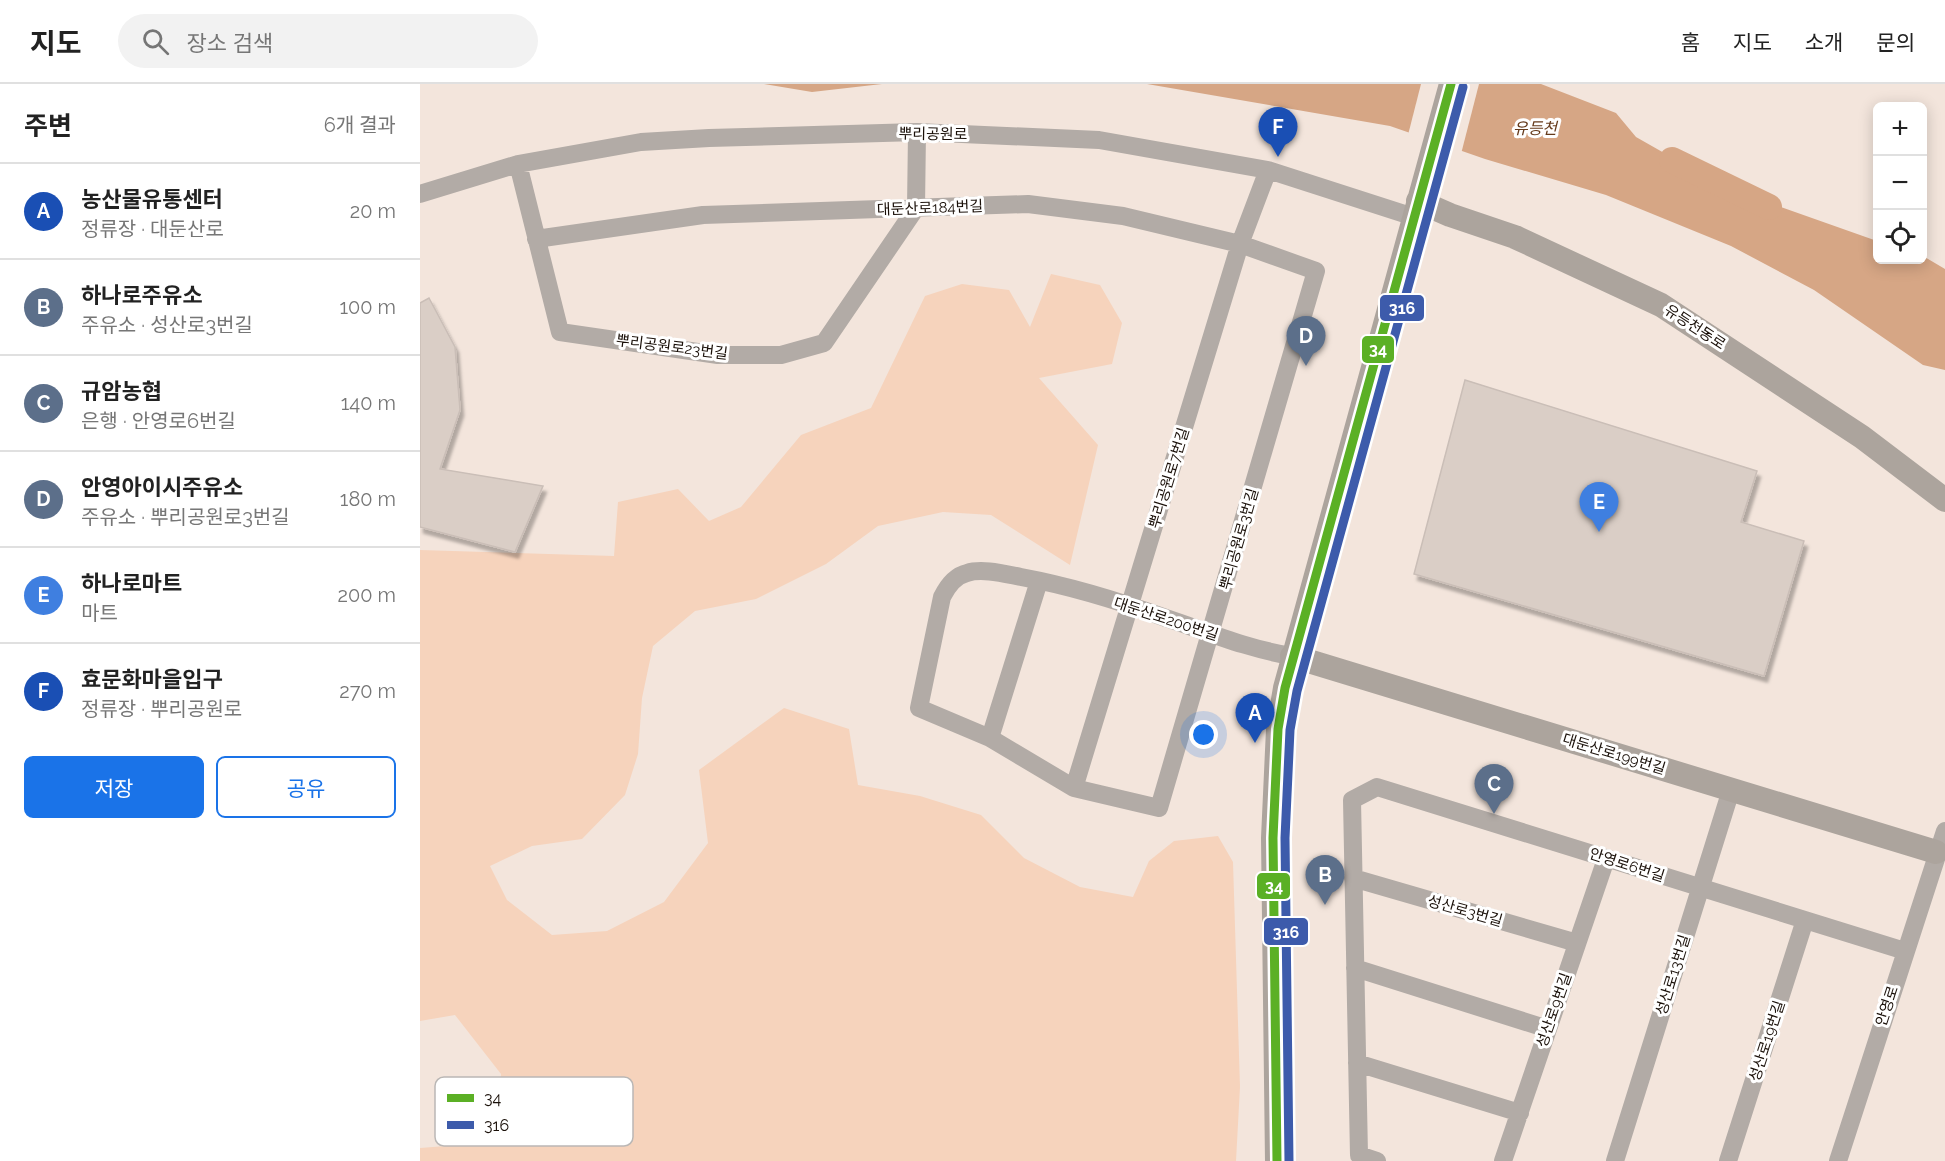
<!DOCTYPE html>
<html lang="ko">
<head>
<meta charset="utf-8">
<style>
	:root { --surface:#fff; --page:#f2f2f2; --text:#222; --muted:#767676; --line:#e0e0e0; --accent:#1a73e8 }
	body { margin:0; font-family:Raleway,"Noto Sans KR",sans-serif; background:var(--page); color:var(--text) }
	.controls { position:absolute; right:18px; top:18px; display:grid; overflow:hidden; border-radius:9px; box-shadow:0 3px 15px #0003 }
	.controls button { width:54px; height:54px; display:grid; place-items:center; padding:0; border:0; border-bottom:2px solid var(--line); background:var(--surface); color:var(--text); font:30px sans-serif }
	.you { position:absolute; left:784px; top:651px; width:21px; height:21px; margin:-15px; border:4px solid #fff; border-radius:50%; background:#1a73e8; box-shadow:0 0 0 9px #1a73e833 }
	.badge { display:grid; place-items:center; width:39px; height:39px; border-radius:50%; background:var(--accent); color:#fff; font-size:20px; font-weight:700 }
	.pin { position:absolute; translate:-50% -50px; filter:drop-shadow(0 2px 3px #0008) }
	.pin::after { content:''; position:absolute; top:32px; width:21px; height:18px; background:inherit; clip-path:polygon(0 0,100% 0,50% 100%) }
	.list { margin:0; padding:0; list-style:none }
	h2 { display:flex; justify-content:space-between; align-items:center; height:78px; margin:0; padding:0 24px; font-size:26px }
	h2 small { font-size:20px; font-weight:400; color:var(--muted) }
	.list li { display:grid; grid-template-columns:39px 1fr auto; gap:18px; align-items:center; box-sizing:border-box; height:96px; padding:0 24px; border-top:2px solid var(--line) }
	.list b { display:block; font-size:22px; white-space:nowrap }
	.list p { margin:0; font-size:20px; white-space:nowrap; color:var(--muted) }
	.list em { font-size:20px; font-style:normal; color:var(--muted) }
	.actions { display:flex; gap:12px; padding:18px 24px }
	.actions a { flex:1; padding:14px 0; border:2px solid var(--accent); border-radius:9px; text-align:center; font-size:21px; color:var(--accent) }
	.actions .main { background:var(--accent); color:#fff }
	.icon { flex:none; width:33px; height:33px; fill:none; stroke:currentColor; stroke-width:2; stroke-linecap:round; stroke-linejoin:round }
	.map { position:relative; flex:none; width:1525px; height:1077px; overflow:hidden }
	header { display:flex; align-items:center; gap:36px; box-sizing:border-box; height:84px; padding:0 30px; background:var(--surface); border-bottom:2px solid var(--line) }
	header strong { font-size:28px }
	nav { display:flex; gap:33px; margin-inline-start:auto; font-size:21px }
	.search { width:420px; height:54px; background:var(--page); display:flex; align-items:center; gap:15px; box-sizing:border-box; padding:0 21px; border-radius:33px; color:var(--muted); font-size:22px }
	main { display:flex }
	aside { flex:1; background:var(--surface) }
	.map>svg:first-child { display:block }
	.green { fill:#f6d3bc }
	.water { fill:#d6a685 }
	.pier { fill:#f3e5dc }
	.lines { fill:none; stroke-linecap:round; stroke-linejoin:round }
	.river { stroke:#d6a685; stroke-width:26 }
	.building { fill:#dacec6; stroke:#cabeb7; stroke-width:1.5; filter:url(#shadow) }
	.minor { stroke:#b2aba6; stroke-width:18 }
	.major { stroke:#aca49d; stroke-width:24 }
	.bus-1-casing { stroke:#fff; stroke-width:14 }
	.bus-2-casing { stroke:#fff; stroke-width:14 }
	.bus-1 { stroke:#5bb025; stroke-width:9 }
	.bus-2 { stroke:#3d5bab; stroke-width:9 }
	.labels { text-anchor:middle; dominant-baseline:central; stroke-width:6; stroke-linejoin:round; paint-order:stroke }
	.street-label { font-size:15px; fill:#190f08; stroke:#fff }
	.water-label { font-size:16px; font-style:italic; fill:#653a1b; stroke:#fff }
	.key { fill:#fff; stroke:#bab7b5; stroke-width:1.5 }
	.key-label { font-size:16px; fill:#190f08 }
	.line-badge { stroke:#fff; stroke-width:2 }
	.badge-label { font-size:16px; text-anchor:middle; font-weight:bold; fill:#fff }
</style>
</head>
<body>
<header>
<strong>지도</strong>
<div class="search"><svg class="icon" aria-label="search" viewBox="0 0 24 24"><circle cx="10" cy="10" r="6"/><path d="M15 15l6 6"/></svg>장소 검색</div>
<nav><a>홈</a><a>지도</a><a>소개</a><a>문의</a></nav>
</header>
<main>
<aside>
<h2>주변<small>6개 결과</small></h2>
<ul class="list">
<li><span class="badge" style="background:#1a4fb4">A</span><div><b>농산물유통센터</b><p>정류장 · 대둔산로</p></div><em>20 m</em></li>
<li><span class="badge" style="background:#5c6f8a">B</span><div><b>하나로주유소</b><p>주유소 · 성산로3번길</p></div><em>100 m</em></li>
<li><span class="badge" style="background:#5c6f8a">C</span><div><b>규암농협</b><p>은행 · 안영로6번길</p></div><em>140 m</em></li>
<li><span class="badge" style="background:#5c6f8a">D</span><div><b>안영아이시주유소</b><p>주유소 · 뿌리공원로3번길</p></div><em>180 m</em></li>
<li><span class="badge" style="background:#3f7fe0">E</span><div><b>하나로마트</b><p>마트</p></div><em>200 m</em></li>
<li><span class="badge" style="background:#1a4fb4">F</span><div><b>효문화마을입구</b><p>정류장 · 뿌리공원로</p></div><em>270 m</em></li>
</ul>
<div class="actions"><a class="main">저장</a><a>공유</a></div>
</aside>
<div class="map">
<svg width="1525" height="1077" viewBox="0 0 1525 1077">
	<defs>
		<filter id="shadow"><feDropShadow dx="3.5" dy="6" stdDeviation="1.5" flood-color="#0004"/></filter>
	</defs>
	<rect width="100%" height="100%" fill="#f3e5dc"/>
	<!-- green -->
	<path class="green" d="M 631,190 L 680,201 L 702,239 L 692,280 L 619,294 L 678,361 L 650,481 L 571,431 L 523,428 L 458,442 L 406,480 L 336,515 L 275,527 L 233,562 L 222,614 L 218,670 L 205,711 L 162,755 L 112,762 L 70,782 L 87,816 L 132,851 L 187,847 L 244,818 L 288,759 L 279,686 L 364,624 L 429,645 L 438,701 L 500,712 L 561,731 L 604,774 L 660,803 L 713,813 L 729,777 L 754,757 L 798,752 L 813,778 L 820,1003 L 816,1077 L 0,1077 L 0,1064 L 52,1060 L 78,1042 L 81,990 L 35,931 L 0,937 L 0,466 L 194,472 L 198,418 L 258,405 L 289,437 L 321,423 L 381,351 L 451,324 L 505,212 L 542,200 L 589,206 L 610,243 Z"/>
	<!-- water -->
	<path class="water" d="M 344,0 L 462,0 L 392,8 Z
		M 727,0 L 1121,0 L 1196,29 L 1216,53 L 1304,103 L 1457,157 L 1458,176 L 1502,176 L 1503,172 L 1525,185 L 1525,286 L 1503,281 L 1394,206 L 1311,162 L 1186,111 L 1065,75 L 970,42 Z"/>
	<!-- pier -->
	<path class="pier" d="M 1001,0 L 1059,0 L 1041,70 L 988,51 Z"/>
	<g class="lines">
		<!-- river -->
		<path class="river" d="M 1252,76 L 1349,123"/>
	</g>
	<!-- building -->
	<path class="building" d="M 9,214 L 35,263 L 40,326 L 20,385 L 123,402 L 95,468 L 0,443 L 0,219 Z
		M 1045,296 L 1337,387 L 1321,438 L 1384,457 L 1344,592 L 994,490 Z"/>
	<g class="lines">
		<!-- minor -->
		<path class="minor" d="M 98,80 L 140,248 L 298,271 L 361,271 L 404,259 L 496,124 L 497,48
			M 0,110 L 98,80 L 221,58 L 289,54 L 497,48 L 679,56 L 848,86 L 994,133
			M 116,155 L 283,131 L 608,120 L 703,132 L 820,160 L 896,187 L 739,724 L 654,704 L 570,654 L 499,624 L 522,513 C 527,503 534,492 547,489 C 562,484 585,490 601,493 C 650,502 699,517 746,534 C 788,548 828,565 872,572
			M 570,654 L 619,497
			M 654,704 L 820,160 L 848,86
			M 933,794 L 1157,859
			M 935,884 L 1128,945
			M 937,979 L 1100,1029
			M 957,1077 L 939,1071 L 932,716 L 957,703 L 1485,867
			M 1083,1077 L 1186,775
			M 1195,1077 L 1311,706
			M 1308,1077 L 1385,836
			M 1418,1077 L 1525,747"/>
		<!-- major -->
		<path class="major" d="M 998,117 L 1030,131 L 1095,153 L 1241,221 L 1442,353 L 1525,416
			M 872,572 L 1516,768
			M 857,1077 L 853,754 L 858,645 L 865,604 L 1031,0"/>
		<defs>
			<path id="bus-1" d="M 857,1077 L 853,754 L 858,645 L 865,604 L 1031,0"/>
			<path id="bus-2" d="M 869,1077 L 865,754 L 870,646 L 877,607 L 1043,3"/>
		</defs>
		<!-- bus-1 casing -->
		<use href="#bus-1" class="bus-1-casing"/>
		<!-- bus-2 casing -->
		<use href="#bus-2" class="bus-2-casing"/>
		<!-- bus-1 -->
		<use href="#bus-1" class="bus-1"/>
		<!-- bus-2 -->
		<use href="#bus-2" class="bus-2"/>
	</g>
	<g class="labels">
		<!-- street labels -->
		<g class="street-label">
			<text transform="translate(513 50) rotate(1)">뿌리공원로</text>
			<text transform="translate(510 124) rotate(-2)">대둔산로184번길</text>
			<text transform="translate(1275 243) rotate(33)">유등천동로</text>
			<text transform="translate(252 263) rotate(7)">뿌리공원로23번길</text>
			<text transform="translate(749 394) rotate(-73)">뿌리공원로7번길</text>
			<text transform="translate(819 455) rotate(-74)">뿌리공원로3번길</text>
			<text transform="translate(746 535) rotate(18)">대둔산로200번길</text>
			<text transform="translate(1194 670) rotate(17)">대둔산로199번길</text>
			<text transform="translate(1207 781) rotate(18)">안영로6번길</text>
			<text transform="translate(1045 827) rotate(16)">성산로3번길</text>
			<text transform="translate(1253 891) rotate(-73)">성산로13번길</text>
			<text transform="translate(1467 922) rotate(-72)">안영로</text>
			<text transform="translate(1134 926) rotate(-71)">성산로9번길</text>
			<text transform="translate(1347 957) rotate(-72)">성산로19번길</text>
		</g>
		<!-- water labels -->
		<g class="water-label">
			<text x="1115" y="44">유등천</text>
		</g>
	</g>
	<!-- legend -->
	<rect x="15" y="993" width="198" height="69" rx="9" class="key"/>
	<rect x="27" y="1010" width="27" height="8" fill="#5bb025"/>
	<rect x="27" y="1037" width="27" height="8" fill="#3d5bab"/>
	<g class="key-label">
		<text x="64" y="1020">34</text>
		<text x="64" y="1047">316</text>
	</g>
	<g class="line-badge">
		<rect x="959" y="210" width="46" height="28" rx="6" fill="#3d5bab"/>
		<rect x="941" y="251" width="34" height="29" rx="6" fill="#5bb025"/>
		<rect x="836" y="788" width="35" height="28" rx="6" fill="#5bb025"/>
		<rect x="843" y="833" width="46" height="29" rx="6" fill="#3d5bab"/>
	</g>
	<g class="badge-label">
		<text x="982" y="230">316</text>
		<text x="958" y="271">34</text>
		<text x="854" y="808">34</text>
		<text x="866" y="854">316</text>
	</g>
</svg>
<div class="controls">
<button>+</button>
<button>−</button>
<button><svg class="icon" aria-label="locate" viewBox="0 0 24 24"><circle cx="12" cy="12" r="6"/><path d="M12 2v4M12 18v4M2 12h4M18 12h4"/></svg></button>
</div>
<div class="you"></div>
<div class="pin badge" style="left:835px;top:659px;background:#1a4fb4">A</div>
<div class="pin badge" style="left:905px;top:821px;background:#5c6f8a">B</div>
<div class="pin badge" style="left:1074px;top:730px;background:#5c6f8a">C</div>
<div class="pin badge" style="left:886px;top:282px;background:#5c6f8a">D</div>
<div class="pin badge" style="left:1179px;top:448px;background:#3f7fe0">E</div>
<div class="pin badge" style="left:858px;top:73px;background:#1a4fb4">F</div>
</div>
</main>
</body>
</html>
